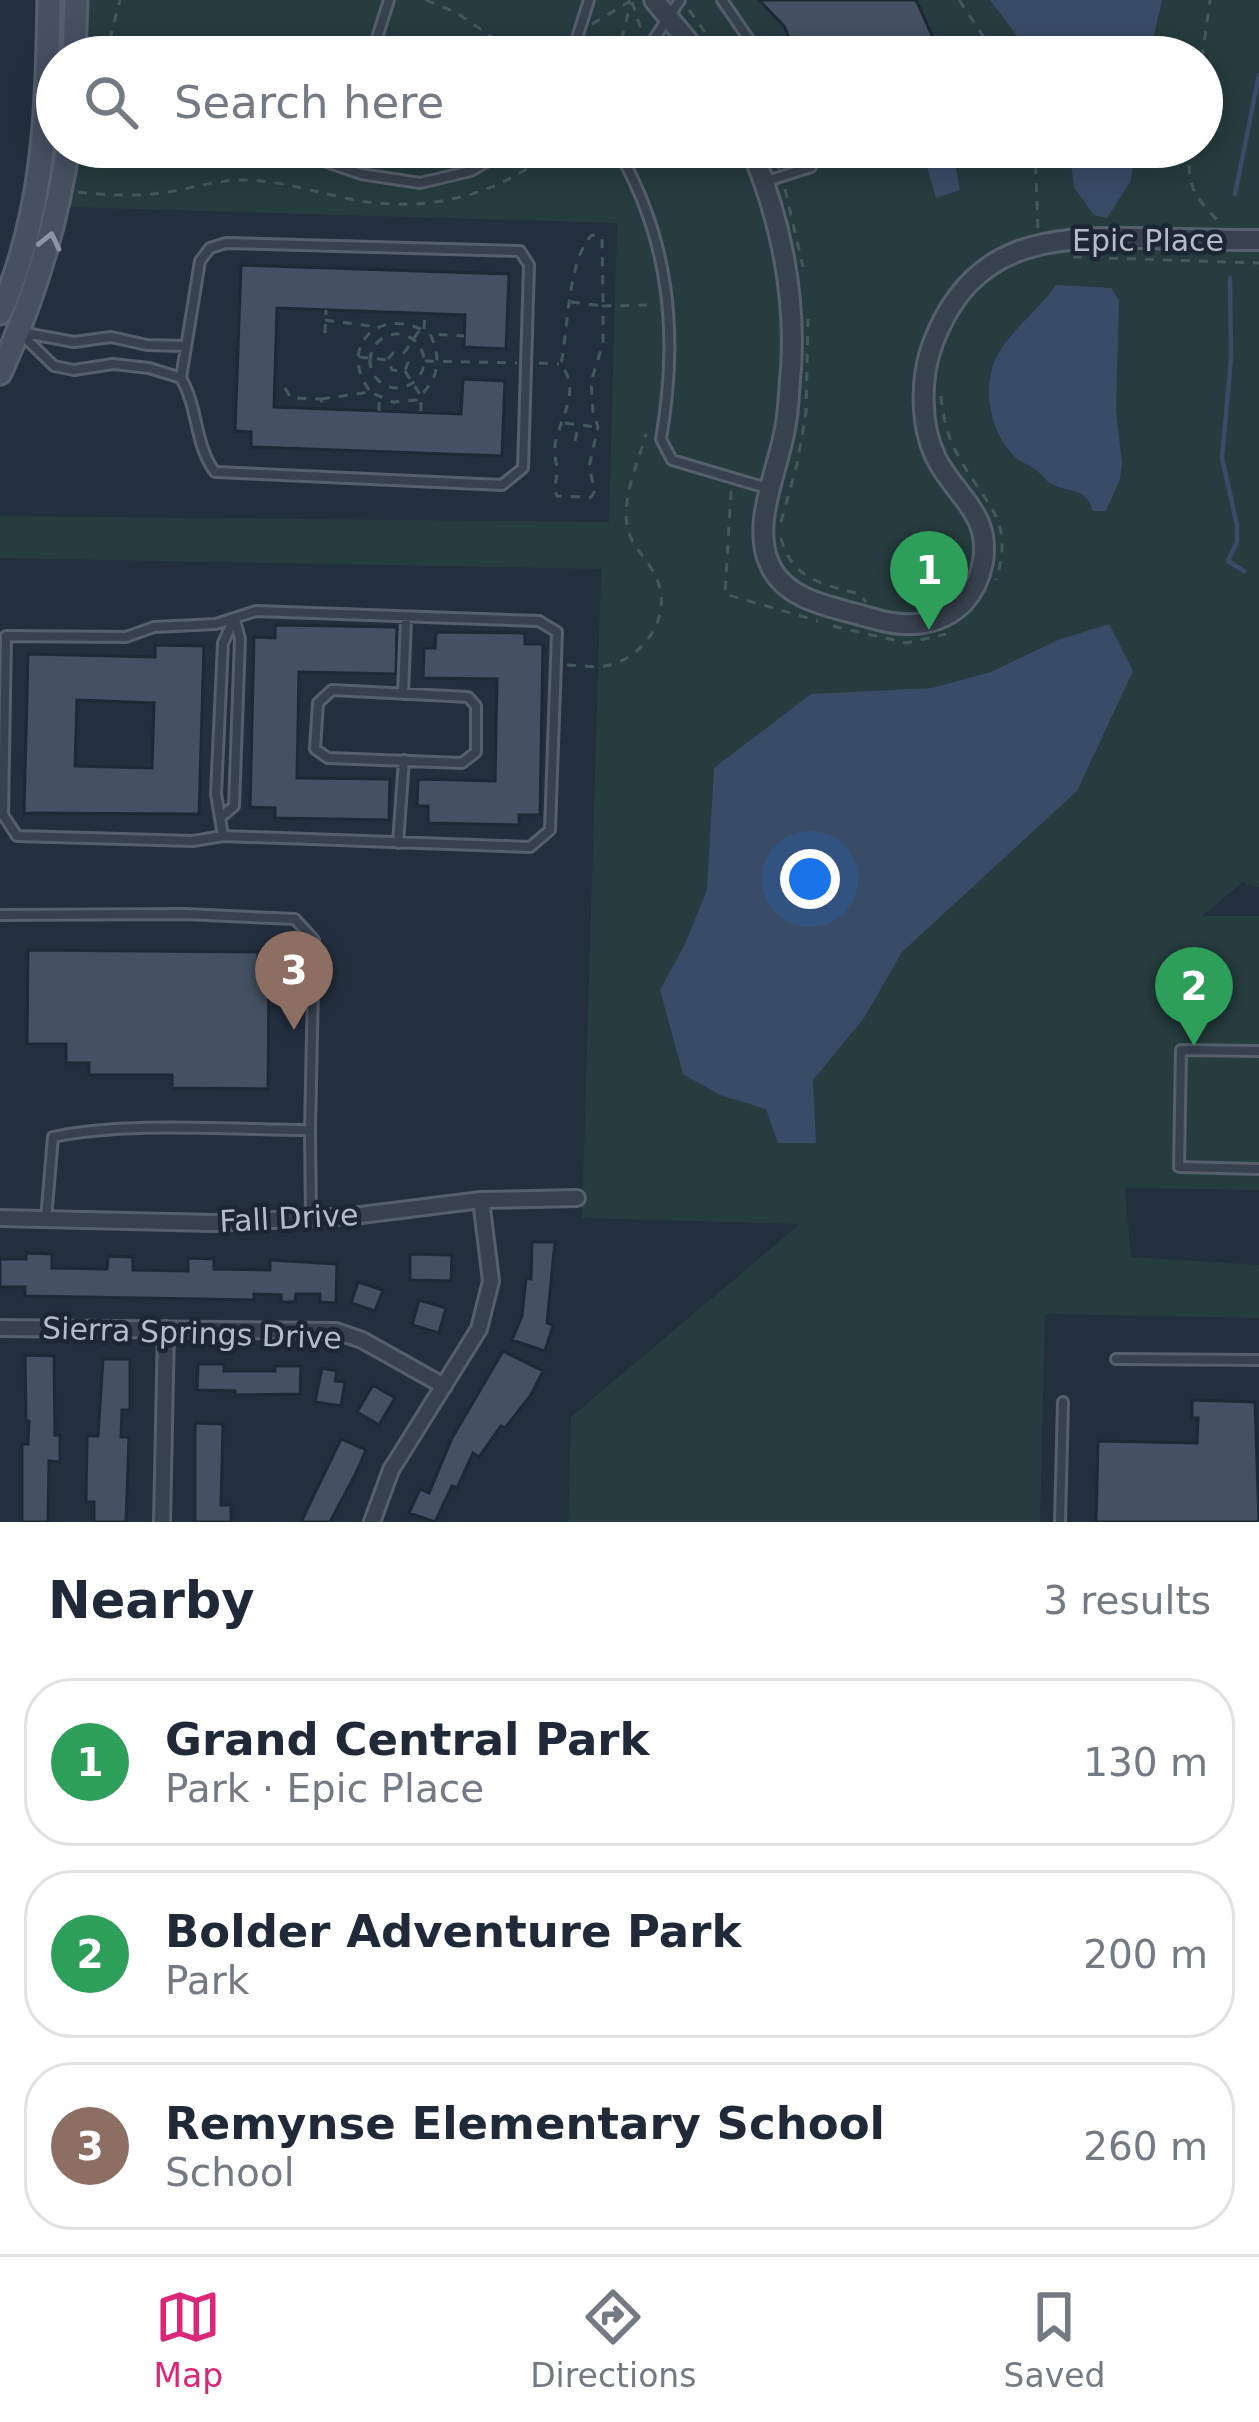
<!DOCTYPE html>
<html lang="en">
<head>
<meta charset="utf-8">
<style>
	:root { --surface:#fff; --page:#f6f6f7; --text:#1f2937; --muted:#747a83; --line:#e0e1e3; --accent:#db2777 }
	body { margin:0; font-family:"DejaVu Sans",sans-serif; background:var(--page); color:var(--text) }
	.you { position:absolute; left:810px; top:879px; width:42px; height:42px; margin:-30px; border:9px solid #fff; border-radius:50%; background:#1a73e8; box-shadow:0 0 0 18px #1a73e833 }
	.badge { display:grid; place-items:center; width:78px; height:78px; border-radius:50%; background:var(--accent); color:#fff; font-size:39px; font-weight:700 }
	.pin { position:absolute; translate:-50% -99px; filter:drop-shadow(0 3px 6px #0008) }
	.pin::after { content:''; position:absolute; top:63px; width:42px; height:36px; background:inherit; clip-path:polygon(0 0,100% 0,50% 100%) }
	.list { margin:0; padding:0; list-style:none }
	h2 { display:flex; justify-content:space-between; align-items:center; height:156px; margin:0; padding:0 48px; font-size:51px }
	h2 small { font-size:39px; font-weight:400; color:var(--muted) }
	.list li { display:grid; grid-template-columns:78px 1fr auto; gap:36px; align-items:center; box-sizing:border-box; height:168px; margin:0 24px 24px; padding:0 24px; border:3px solid var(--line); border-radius:48px }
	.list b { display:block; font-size:45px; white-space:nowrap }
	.list p { margin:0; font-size:39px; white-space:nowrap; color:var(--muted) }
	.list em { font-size:39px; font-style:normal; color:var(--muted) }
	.icon { flex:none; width:66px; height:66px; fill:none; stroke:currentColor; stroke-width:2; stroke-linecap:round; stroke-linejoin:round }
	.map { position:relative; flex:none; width:1259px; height:1522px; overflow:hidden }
	.search { position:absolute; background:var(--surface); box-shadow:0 6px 30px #0003; left:36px; right:36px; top:36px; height:132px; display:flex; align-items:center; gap:30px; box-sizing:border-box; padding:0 42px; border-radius:66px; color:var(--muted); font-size:45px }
	.sheet { height:732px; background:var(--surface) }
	nav { display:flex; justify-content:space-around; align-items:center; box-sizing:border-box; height:168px; border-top:3px solid var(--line); background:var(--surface); font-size:33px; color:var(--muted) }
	nav a { display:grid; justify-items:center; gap:6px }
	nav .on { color:var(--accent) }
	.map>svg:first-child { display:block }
	.green { fill:#263c3f }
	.water { fill:#394c67 }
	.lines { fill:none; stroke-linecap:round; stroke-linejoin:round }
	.stream { stroke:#394c67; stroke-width:4.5 }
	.building { fill:#455162; stroke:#1f2835; stroke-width:3; fill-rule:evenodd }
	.service-casing { stroke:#565f6c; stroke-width:14 }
	.minor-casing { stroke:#565f6c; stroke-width:20 }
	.tertiary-casing { stroke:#565f6c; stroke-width:24 }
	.secondary-casing { stroke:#565f6c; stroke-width:27 }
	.path { stroke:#44595c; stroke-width:3; stroke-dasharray:9 9; stroke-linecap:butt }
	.service { stroke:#38414e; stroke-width:8 }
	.minor { stroke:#38414e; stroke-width:14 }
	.tertiary { stroke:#38414e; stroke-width:18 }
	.secondary { stroke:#465061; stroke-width:21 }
	.oneway { stroke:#8e96a5 }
	.labels { text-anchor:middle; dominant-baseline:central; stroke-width:9; stroke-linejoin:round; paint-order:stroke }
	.street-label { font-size:30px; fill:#b4bcc9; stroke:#1d2633 }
</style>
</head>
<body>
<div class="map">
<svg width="1259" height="1522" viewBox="0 0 1259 1522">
	<rect width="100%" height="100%" fill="#242f3e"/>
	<!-- green -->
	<path class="green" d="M 84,0 L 1259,0 L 1259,887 L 1245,884 L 1244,881 L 1202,916 L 1259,916 L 1259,1190 L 1125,1188 L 1131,1257 L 1259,1265 L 1259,1318 L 1045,1314 L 1040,1522 L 568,1522 L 571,1417 L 800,1224 L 582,1218 L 601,569 L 0,558 L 0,516 L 609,522 L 617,223 L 67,207 L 76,147 L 1202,147 L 1202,57 L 81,57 Z"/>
	<!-- water -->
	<path class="water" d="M 990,0 L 1162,0 L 1149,57 L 1033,57 Z
		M 909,147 L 952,147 L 960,190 L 936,198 L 924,157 Z
		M 1069,147 L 1135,147 L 1131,181 L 1107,218 L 1094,215 L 1074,187 Z
		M 1056,285 L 1111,288 L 1119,300 L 1116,410 L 1122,463 L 1120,479 L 1106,511 L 1093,511 C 1084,484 1070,495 1050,483 C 1047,481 1039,472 1036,470 C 1029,464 1019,462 1013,455 C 988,429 980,380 1001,349 C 1016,326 1040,308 1056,285 Z
		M 1109,624 L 1133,671 L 1077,791 L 902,952 L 864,1018 L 813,1080 L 816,1143 L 778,1143 L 766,1109 L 720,1095 L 683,1074 L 660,990 L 685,944 L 707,890 L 714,768 L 811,694 L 932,688 L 991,672 L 1058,640 Z"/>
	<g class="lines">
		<!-- stream -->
		<path class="stream" d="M 1235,194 L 1259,75
			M 1230,278 L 1231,359 L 1222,458 L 1237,525 L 1237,542 L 1228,561 L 1244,571"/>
	</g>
	<!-- building -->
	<path class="building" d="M 759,0 L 916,0 L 939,51 L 927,57 L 798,57 L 784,26 Z
		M 241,265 L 509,274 L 506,349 L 464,347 L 465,315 L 277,308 L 274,407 L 461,414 L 463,379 L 505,381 L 502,456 L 251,447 L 251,432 L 235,431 Z
		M 275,625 L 397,627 L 396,674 L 299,672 L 297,778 L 390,779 L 389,820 L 275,818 L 275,808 L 250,807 L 254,637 L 275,638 Z
		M 436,632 L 525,633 L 525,644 L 543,644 L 540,815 L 519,815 L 519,825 L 428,823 L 428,806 L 417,806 L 418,779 L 495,781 L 497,679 L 423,678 L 424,648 L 435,648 Z
		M 155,645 L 204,646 L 199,814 L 24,813 L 28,654 L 155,657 ZM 77,700 L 154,703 L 152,768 L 75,766 Z
		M 28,950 L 258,952 L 258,963 L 269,963 L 268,1089 L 172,1088 L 172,1075 L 89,1075 L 89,1063 L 66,1063 L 66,1044 L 27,1044 Z
		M 532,1242 L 555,1242 L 547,1323 L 553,1325 L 545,1351 L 512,1340 L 522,1316 L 526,1278 L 531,1279 Z
		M 26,1253 L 52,1254 L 52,1268 L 107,1269 L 108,1256 L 133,1257 L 133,1270 L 188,1271 L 188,1258 L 214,1259 L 214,1269 L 270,1270 L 270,1260 L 337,1264 L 336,1303 L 320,1302 L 320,1294 L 296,1294 L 295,1302 L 281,1302 L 281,1295 L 254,1294 L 254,1300 L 25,1296 L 25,1287 L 0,1287 L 0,1259 L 26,1259 Z
		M 410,1254 L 452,1255 L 451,1281 L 410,1280 Z
		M 358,1282 L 383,1290 L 375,1311 L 351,1303 Z
		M 419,1300 L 446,1308 L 439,1333 L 412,1325 Z
		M 503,1351 L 543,1371 L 531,1395 L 505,1428 L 501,1426 L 479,1457 L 473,1453 L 457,1488 L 452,1486 L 435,1522 L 409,1513 L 420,1489 L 429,1493 L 452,1438 Z
		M 25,1355 L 54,1356 L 55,1435 L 60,1435 L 60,1462 L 49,1461 L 48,1522 L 22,1522 L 22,1444 L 28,1444 L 29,1421 L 26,1420 Z
		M 103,1359 L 130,1359 L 130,1410 L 122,1410 L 121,1437 L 129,1437 L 126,1522 L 94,1522 L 94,1502 L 86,1502 L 87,1436 L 98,1436 Z
		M 198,1364 L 224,1364 L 224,1371 L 275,1371 L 275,1366 L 301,1366 L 300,1394 L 235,1395 L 235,1391 L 197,1390 Z
		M 322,1368 L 337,1371 L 335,1381 L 345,1382 L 341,1406 L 315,1402 Z
		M 373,1385 L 395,1398 L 379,1425 L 357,1412 Z
		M 1192,1400 L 1255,1402 L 1259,1522 L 1096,1522 L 1098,1441 L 1197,1443 L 1198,1418 L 1192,1418 Z
		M 195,1423 L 223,1424 L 221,1505 L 231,1505 L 231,1522 L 195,1522 Z
		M 341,1439 L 366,1450 L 355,1475 L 330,1522 L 301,1522 Z"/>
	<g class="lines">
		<defs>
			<path id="service" d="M 722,0 L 761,57
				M 371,57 L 389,0
				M 571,57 L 589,0
				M 642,57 L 680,0
				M 616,147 C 670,239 679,335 661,439 L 672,460 L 770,489
				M 69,157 L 170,158 L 241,150 L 297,152 L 361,174 L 420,183 L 471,171 L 511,147
				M 316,159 L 323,147
				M 767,181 L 811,167 L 803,147
				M 20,332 L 74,342 L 111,337 L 147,345 L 185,346
				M 20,333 L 54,366 L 74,370 L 113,364 L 149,368 L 181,378 C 199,409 194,444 215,472 L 502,485 L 523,468 L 529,265 L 520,251 L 226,243 L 210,248 L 200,261 L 181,378
				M 256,611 L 539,621 L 557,632 L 550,830 L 530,847 L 223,836 L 193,841 L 17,836 L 3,815 L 6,636 L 126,637 L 154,627 L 216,624 Z
				M 332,690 L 468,697 L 476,706 L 476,752 L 462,763 L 328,758 L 315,749 L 318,703 Z
				M 403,694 L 406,619
				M 222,816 L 234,806 L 240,639 L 235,620
				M 223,836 L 216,794 L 223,643 L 234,619
				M 398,843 L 404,760
				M 0,915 L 185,914 L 295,919 L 314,940 L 310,1130
				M 1259,1051 L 1181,1050 L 1179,1167 L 1259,1169
				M 46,1219 L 53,1137 C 129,1121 231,1130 310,1130 L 311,1217
				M 1116,1359 L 1259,1360
				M 1060,1522 L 1063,1402"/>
			<path id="minor" d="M 0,1218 L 213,1223 L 353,1216 L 481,1200 L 577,1198
				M 0,1328 L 336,1331 L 362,1340 L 444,1386
				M 162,1522 L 166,1329
				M 372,1522 L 391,1470 L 479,1329 L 491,1281 L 481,1200"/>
			<path id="tertiary" d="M 654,0 L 701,57
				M 750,147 C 780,216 796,294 791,369 C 789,387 789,405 786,423 C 780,467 750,523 770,565 C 787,602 835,607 871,618 C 903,628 939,628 964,602 C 974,591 980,577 983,562 C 991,513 955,496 936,458 C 920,425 920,377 933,343 C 971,243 1046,236 1141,238 C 1180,239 1220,240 1259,240"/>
			<path id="secondary" d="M 74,57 L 76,0
				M 0,313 C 45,213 47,107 49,0
				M 0,373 C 34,299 56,228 68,147"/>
		</defs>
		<!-- service casing -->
		<use href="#service" class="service-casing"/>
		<!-- minor casing -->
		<use href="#minor" class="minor-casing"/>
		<!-- tertiary casing -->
		<use href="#tertiary" class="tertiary-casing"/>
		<!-- secondary casing -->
		<use href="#secondary" class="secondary-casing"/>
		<!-- path -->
		<path class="path" d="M 426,0 L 457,13 L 521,57
			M 959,0 L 997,57
			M 632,2 L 644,38
			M 689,10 L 723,57
			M 592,24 L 632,0
			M 105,57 L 120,0
			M 617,57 L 631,2
			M 1202,58 L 1210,0
			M 771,147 L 779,169
			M 1035,147 L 1038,229
			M 1190,147 C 1187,186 1192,193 1218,221
			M 554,151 L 567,163
			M 785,189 L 803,267
			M 78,192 C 111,196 146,197 179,190 C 200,186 220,180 242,180 C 281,180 313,192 350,199 C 424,214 499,197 556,147
			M 1073,257 L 1259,263
			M 571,302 L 603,306 L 602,238 L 592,235 C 568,258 568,330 561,364 C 580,391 563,412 556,440 C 551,459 562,465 554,488 L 557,496 L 591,497 L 595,491 L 589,467 L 598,427 L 593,412 L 591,382 L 603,343 L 603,306 L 653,305
			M 325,320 L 377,327
			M 424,329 L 425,313
			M 325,333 L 326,310
			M370 361a27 27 0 1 1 54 0a27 27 0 1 1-54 0Z
			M 359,357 L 388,360 L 392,370 L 405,371 L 408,362 L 404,353 L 419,331
			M 388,359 L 393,353 L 404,353
			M 425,361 L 517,363
			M 539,363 L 559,364
			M 405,371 L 421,396 L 421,412
			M 285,388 L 291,398 L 321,399 L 323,409
			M 369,390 C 336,343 384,304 429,334
			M 941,396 C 943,419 948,439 960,459 C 986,506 1015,519 996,580
			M 321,399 L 370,392 L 393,402 L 416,400 C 438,380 443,361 430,334 L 464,336
			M 379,411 L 379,399
			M 565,423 L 596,427
			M 575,441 L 578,427
			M 731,491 L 725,594 L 818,621
			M 781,522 L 797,464 L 806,413 L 808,319
			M 781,538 C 791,579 824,585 860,594 L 866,602
			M 833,626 L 906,643 L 946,634
			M 567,665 C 579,665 593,668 605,666 C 642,660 672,618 658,582 C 651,561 631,549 627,525 C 622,497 639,460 646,434"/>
		<!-- service -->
		<use href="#service" class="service"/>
		<!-- minor -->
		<use href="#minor" class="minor"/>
		<!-- tertiary -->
		<use href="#tertiary" class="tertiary"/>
		<!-- secondary -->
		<use href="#secondary" class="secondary"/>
	</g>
	<!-- one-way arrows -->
	<defs><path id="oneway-chevron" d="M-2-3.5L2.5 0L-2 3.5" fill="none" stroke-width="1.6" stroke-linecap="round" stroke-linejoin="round" transform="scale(3)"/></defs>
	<use class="oneway" href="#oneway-chevron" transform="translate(50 241) rotate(-77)"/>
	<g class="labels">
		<!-- street labels -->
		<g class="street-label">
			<text x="1148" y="240">Epic Place</text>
			<text transform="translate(289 1218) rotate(-3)">Fall Drive</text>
			<text transform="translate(192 1333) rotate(2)">Sierra Springs Drive</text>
		</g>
	</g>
</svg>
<div class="you"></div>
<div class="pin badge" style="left:929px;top:630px;background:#2e9e5b">1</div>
<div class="pin badge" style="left:1194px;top:1046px;background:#2e9e5b">2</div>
<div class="pin badge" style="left:294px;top:1030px;background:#8d6e63">3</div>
<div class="search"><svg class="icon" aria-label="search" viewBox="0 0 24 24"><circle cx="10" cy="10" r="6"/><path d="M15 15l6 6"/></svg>Search here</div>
</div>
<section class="sheet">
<h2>Nearby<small>3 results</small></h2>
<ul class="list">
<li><span class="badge" style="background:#2e9e5b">1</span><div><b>Grand Central Park</b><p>Park · Epic Place</p></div><em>130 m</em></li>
<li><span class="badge" style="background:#2e9e5b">2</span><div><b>Bolder Adventure Park</b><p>Park</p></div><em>200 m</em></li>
<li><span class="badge" style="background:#8d6e63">3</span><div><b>Remynse Elementary School</b><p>School</p></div><em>260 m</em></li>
</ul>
</section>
<nav>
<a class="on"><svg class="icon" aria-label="map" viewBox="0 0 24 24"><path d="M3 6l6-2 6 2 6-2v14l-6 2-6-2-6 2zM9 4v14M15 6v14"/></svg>Map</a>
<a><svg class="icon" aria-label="directions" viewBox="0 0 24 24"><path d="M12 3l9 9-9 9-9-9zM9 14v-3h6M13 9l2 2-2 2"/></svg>Directions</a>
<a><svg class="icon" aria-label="saved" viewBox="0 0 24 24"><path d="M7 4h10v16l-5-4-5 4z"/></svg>Saved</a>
</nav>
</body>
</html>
